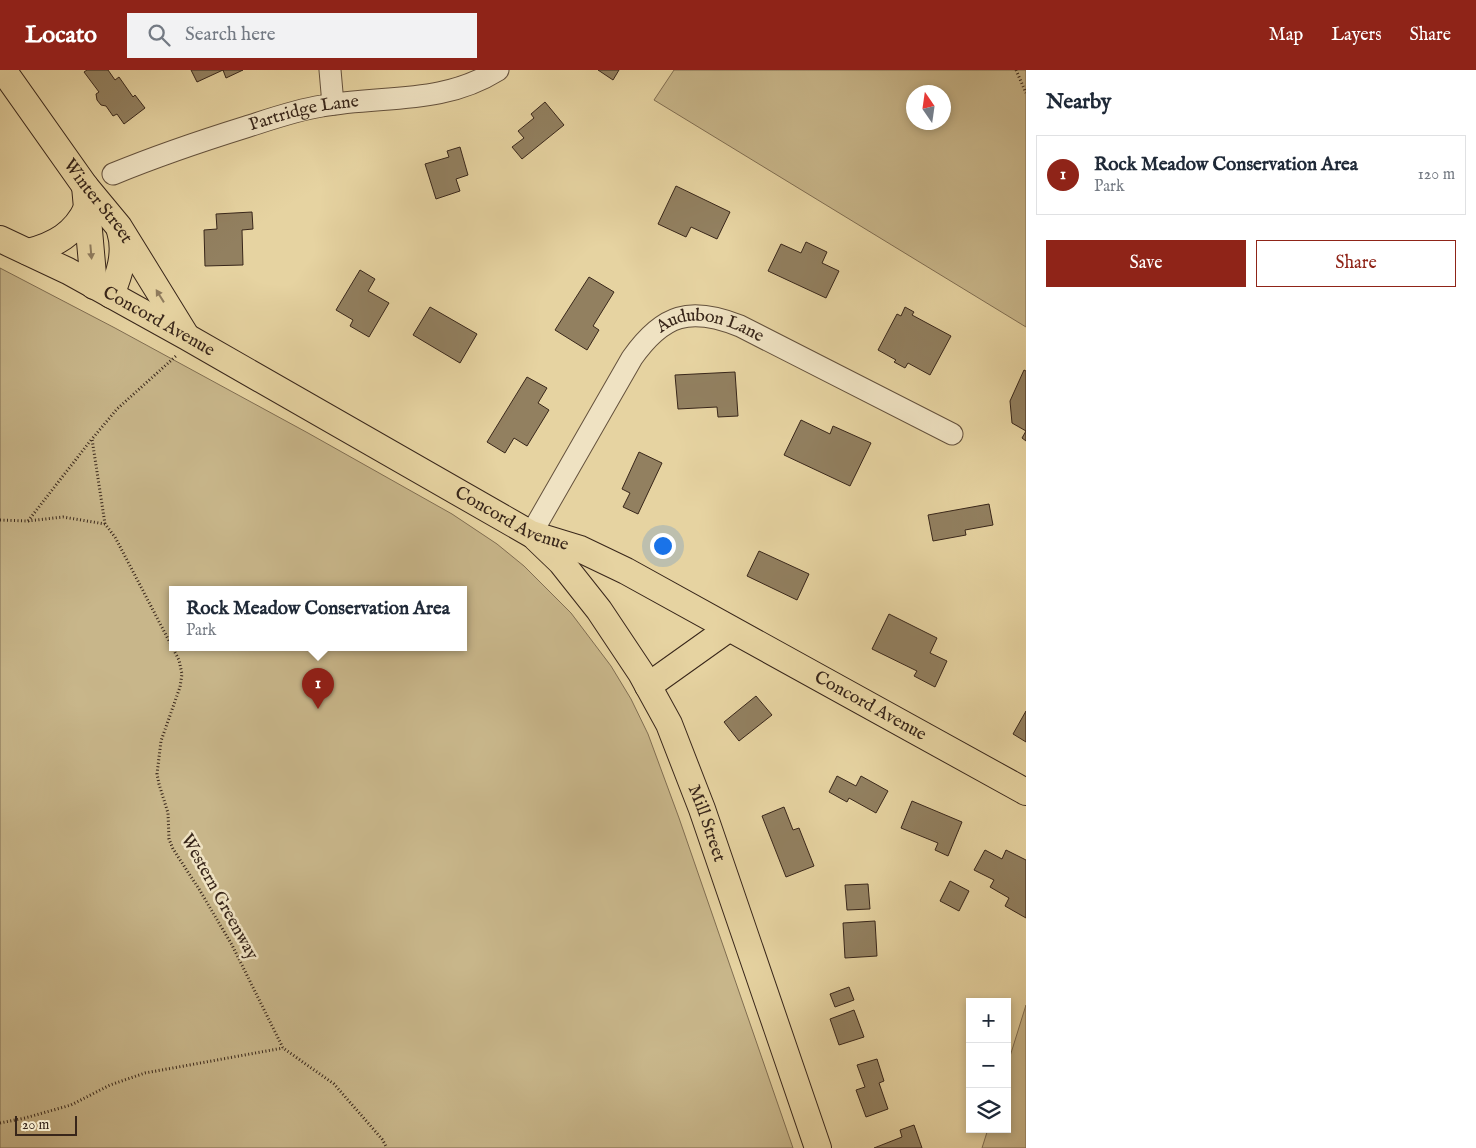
<!DOCTYPE html>
<html lang="en">
<head>
<meta charset="utf-8">
<style>
	:root { --surface:#fff; --page:#f2f2f3; --text:#1f2937; --muted:#747a83; --line:#e0e1e3; --accent:#8f2418 }
	body { margin:0; font-family:"IM FELL English",serif; background:var(--page); color:var(--text) }
	.controls { position:absolute; right:15px; bottom:15px; display:grid; overflow:hidden; border-radius:0px; box-shadow:0 2px 8px #0003 }
	.controls button { width:45px; height:45px; display:grid; place-items:center; padding:0; border:0; border-bottom:1px solid var(--line); background:var(--surface); color:var(--text); font:25px sans-serif }
	.compass { position:absolute; left:906px; top:15px; width:45px; height:45px; border-radius:50%; background:var(--surface); box-shadow:0 2px 8px #0003; rotate:347deg }
	.scale { position:absolute; left:15px; bottom:12px; width:62px; box-sizing:border-box; padding-left:5px; border:2px solid #38261a; border-top:0; font-size:14px; line-height:18px; white-space:nowrap; color:#38261a; -webkit-text-stroke:4px #efe2c2; paint-order:stroke }
	.you { position:absolute; left:662px; top:475px; width:18px; height:18px; margin:-12px; border:4px solid #fff; border-radius:50%; background:#1a73e8; box-shadow:0 0 0 8px #1a73e833 }
	.badge { display:grid; place-items:center; width:32px; height:32px; border-radius:50%; background:var(--accent); color:#fff; font-size:16px; font-weight:700 }
	.pin { position:absolute; translate:-50% -41px; filter:drop-shadow(0 1px 2px #0008) }
	.pin::after { content:''; position:absolute; top:26px; width:18px; height:15px; background:inherit; clip-path:polygon(0 0,100% 0,50% 100%) }
	.popup { position:absolute; left:169px; top:516px; width:298px; height:65px; box-sizing:border-box; display:grid; place-content:center; border-radius:0px; background:var(--surface); filter:drop-shadow(0 1px 4px #0005); font-size:16px; white-space:nowrap; color:var(--muted) }
	.popup b { font-size:19px; color:var(--text) }
	.popup::after { content:''; position:absolute; left:50%; top:100%; margin-left:-10px; border:10px solid transparent; border-top-color:var(--surface) }
	.list { margin:0; padding:0; list-style:none }
	h2 { display:flex; justify-content:space-between; align-items:center; height:65px; margin:0; padding:0 20px; font-size:21px }
	h2 small { font-size:16px; font-weight:400; color:var(--muted) }
	.list li { display:grid; grid-template-columns:32px 1fr auto; gap:15px; align-items:center; box-sizing:border-box; height:80px; margin:0 10px 10px; padding:0 10px; border:1px solid var(--line); border-radius:0px }
	.list b { display:block; font-size:19px; white-space:nowrap }
	.list p { margin:0; font-size:16px; white-space:nowrap; color:var(--muted) }
	.list em { font-size:16px; font-style:normal; color:var(--muted) }
	.actions { display:flex; gap:10px; padding:15px 20px }
	.actions a { flex:1; padding:11px 0; border:1px solid var(--accent); border-radius:0px; text-align:center; font-size:18px; color:var(--accent) }
	.actions .main { background:var(--accent); color:#fff }
	.icon { flex:none; width:28px; height:28px; fill:none; stroke:currentColor; stroke-width:2; stroke-linecap:round; stroke-linejoin:round }
	.map { position:relative; flex:none; width:1026px; height:1078px; overflow:hidden }
	header { display:flex; align-items:center; gap:30px; box-sizing:border-box; height:70px; padding:0 25px; background:var(--accent); color:#fff }
	header strong { font-size:24px }
	nav { display:flex; gap:28px; margin-inline-start:auto; font-size:18px }
	.search { width:350px; height:45px; background:var(--page); display:flex; align-items:center; gap:12px; box-sizing:border-box; padding:0 18px; border-radius:0px; color:var(--muted); font-size:19px }
	main { display:flex }
	aside { flex:1; background:var(--surface) }
	.map>svg:first-child { display:block }
	.green { fill:#c8b68a; stroke:#806e52; fill-rule:evenodd }
	.building { fill:#928060; stroke:#38261a }
	.lines { fill:none; stroke-linecap:round; stroke-linejoin:round }
	.minor-casing { stroke:#64513c; stroke-width:23 }
	.major-casing { stroke:#38261a; stroke-width:28 }
	.path { stroke:#38261a; stroke-width:3; stroke-dasharray:1 2.5; stroke-linecap:butt }
	.minor { stroke:#efe2c2; stroke-width:21 }
	.major { stroke:#e6d3a1; stroke-width:26 }
	.oneway { fill:#8f7c5e }
	.labels { text-anchor:middle; dominant-baseline:central; stroke-width:5; stroke-linejoin:round; paint-order:stroke }
	.street-label { font-size:18px; fill:#38261a; stroke:#efe2c2 }
</style>
</head>
<body>
<header>
<strong>Locato</strong>
<div class="search"><svg class="icon" aria-label="search" viewBox="0 0 24 24"><circle cx="10" cy="10" r="6"/><path d="M15 15l6 6"/></svg>Search here</div>
<nav><a>Map</a><a>Layers</a><a>Share</a></nav>
</header>
<main>
<div class="map">
<svg width="1026" height="1078" viewBox="0 0 1026 1078">
	<rect width="100%" height="100%" fill="#e6d3a1"/>
	<filter id="stains"><feTurbulence type="fractalNoise" baseFrequency=".004" numOctaves="4"/><feColorMatrix values="0 0 0 0 .2 0 0 0 0 .09 0 0 0 0 .02 0 0 0 .5 -.17"/></filter>
	<radialGradient id="worn" r=".72"><stop offset=".6" stop-color="#630" stop-opacity="0"/><stop offset="1" stop-color="#630" stop-opacity=".3"/></radialGradient>
	<!-- green -->
	<path class="green" d="M 674,0 L 1026,0 L 1026,257 L 654,30 ZM 914,22 L 944,22 L 944,52 L 914,52 Z
		M 0,198 L 115,258 L 308,363 L 452,444 L 497,474 L 524,496 L 571,543 L 611,596 L 631,629 L 648,664 L 679,748 L 793,1078 L 0,1078 ZM 463,520 L 463,578 L 173,578 L 173,520 Z
		M 1026,935 L 1026,1078 L 982,1078 L 988,1059 L 1007,1059 L 1007,996 Z"/>
	<!-- building -->
	<path class="building" d="M 87,0 L 108,0 L 115,10 L 119,7 L 133,27 L 135,25 L 145,38 L 124,54 L 117,44 L 113,46 L 106,36 L 101,35 L 97,30 L 96,24 L 99,22 L 84,2 Z
		M 191,0 L 243,0 L 226,8 L 223,0 L 197,12 Z
		M 598,0 L 619,0 L 613,10 Z
		M 545,32 L 564,55 L 522,89 L 512,77 L 524,68 L 518,61 L 534,48 L 531,44 Z
		M 460,77 L 468,105 L 456,109 L 460,121 L 436,129 L 425,94 L 449,87 L 447,81 Z
		M 676,116 L 730,142 L 717,169 L 691,157 L 686,167 L 658,154 Z
		M 252,142 L 253,159 L 242,160 L 243,195 L 205,196 L 204,160 L 217,159 L 216,144 Z
		M 806,172 L 827,182 L 822,193 L 839,201 L 826,228 L 768,201 L 781,174 L 801,183 Z
		M 360,200 L 375,209 L 368,221 L 389,233 L 369,267 L 350,256 L 353,250 L 336,240 Z
		M 589,207 L 614,222 L 593,256 L 599,260 L 587,280 L 555,260 Z
		M 430,237 L 477,264 L 460,293 L 413,265 Z
		M 905,237 L 914,242 L 912,245 L 951,266 L 930,305 L 908,293 L 905,298 L 894,292 L 896,290 L 878,280 L 897,244 L 901,246 Z
		M 1024,300 L 1026,301 L 1026,371 L 1022,368 L 1026,361 L 1012,353 L 1010,331 Z
		M 735,302 L 738,346 L 718,347 L 717,337 L 678,339 L 675,305 Z
		M 527,307 L 547,318 L 538,333 L 549,340 L 527,376 L 514,368 L 505,383 L 487,372 Z
		M 801,350 L 830,364 L 833,356 L 871,373 L 850,416 L 784,385 Z
		M 639,382 L 662,393 L 638,444 L 623,437 L 630,423 L 622,419 Z
		M 989,434 L 993,455 L 965,460 L 966,465 L 933,471 L 928,445 Z
		M 759,481 L 809,504 L 797,530 L 747,506 Z
		M 889,544 L 937,568 L 930,583 L 947,591 L 935,617 L 914,606 L 917,601 L 872,579 Z
		M 756,626 L 772,645 L 739,671 L 724,652 Z
		M 1026,641 L 1026,672 L 1013,664 Z
		M 837,706 L 856,716 L 861,706 L 888,721 L 876,743 L 849,728 L 847,732 L 829,722 Z
		M 912,731 L 962,752 L 948,786 L 935,780 L 938,773 L 901,758 Z
		M 784,737 L 793,760 L 799,758 L 814,796 L 786,807 L 762,746 Z
		M 985,780 L 1002,789 L 1006,780 L 1026,790 L 1026,848 L 1005,836 L 1009,828 L 990,817 L 994,810 L 974,800 Z
		M 950,811 L 969,821 L 959,841 L 940,831 Z
		M 868,814 L 870,839 L 847,840 L 845,815 Z
		M 875,851 L 877,886 L 845,888 L 843,853 Z
		M 849,917 L 854,930 L 835,937 L 830,924 Z
		M 854,940 L 864,967 L 839,975 L 830,949 Z
		M 877,989 L 884,1011 L 879,1013 L 888,1039 L 866,1047 L 856,1020 L 865,1017 L 857,995 Z
		M 914,1055 L 922,1078 L 874,1078 L 902,1067 L 900,1060 Z"/>
	<g class="lines">
		<defs>
			<g id="minor">
				<path d="M 330,0 L 333,34"/>
				<path id="s1" d="M 113,104 C 157,86 201,71 246,57 C 271,49 296,40 322,36 C 384,25 442,35 498,0"/>
				<path id="s2" d="M 531,464 L 632,288 C 663,244 690,236 740,256 L 952,364"/>
			</g>
			<g id="major">
				<path id="s3" d="M 3,0 L 85,116 L 119,157 L 185,264"/>
				<path d="M 85,116 L 94,216"/>
				<path id="s4" d="M 0,169 L 68,201 L 187,267 L 531,464 L 580,479 L 626,501 L 1026,722"/>
				<path d="M 28,182 C 55,175 75,164 87,138"/>
				<path d="M 111,225 C 119,205 127,183 120,161"/>
				<path id="s5" d="M 536,468 L 561,492 L 599,540 L 641,603 L 669,654 L 702,739 L 818,1078"/>
				<path d="M 648,616 L 728,559"/>
			</g>
		</defs>
		<!-- minor casing -->
		<use href="#minor" class="minor-casing"/>
		<!-- major casing -->
		<use href="#major" class="major-casing"/>
		<!-- path -->
		<path class="path" d="M 1016,0 L 1026,23
			M 0,450 L 28,451 L 63,447 L 105,454 L 115,467 L 179,590 L 182,604 L 180,617 L 161,671 L 157,704 L 159,714 L 168,743 L 169,769 L 173,779 L 199,819 L 232,875 L 283,978 L 334,1014 L 382,1069 L 387,1078
			M 28,451 L 91,370
			M 105,454 L 92,369 L 117,339 L 176,286
			M 0,1053 L 25,1048 L 71,1035 L 110,1015 L 145,1003 L 283,978"/>
		<!-- minor -->
		<use href="#minor" class="minor"/>
		<!-- major -->
		<use href="#major" class="major"/>
	</g>
	<!-- one-way arrows -->
	<defs><path id="oneway-solid" d="M-6-.8H1V-3.2L6.5 0L1 3.2V.8H-6Z" transform="scale(1.25)"/></defs>
	<g class="oneway">
		<use href="#oneway-solid" transform="translate(91 182) rotate(85)"/>
		<use href="#oneway-solid" transform="translate(160 226) rotate(-122)"/>
	</g>
	<g class="labels">
		<!-- street labels -->
		<g class="street-label">
			<text stroke="none"><textPath href="#s1" startOffset="201">Partridge Lane</textPath></text>
			<text stroke="none"><textPath href="#s3" startOffset="162">Winter Street</textPath></text>
			<text stroke="none"><textPath href="#s4" startOffset="179">Concord Avenue</textPath></text>
			<text stroke="none"><textPath href="#s2" startOffset="298">Audubon Lane</textPath></text>
			<text stroke="none"><textPath href="#s4" startOffset="584">Concord Avenue</textPath></text>
			<text stroke="none"><textPath href="#s4" startOffset="989">Concord Avenue</textPath></text>
			<text stroke="none"><textPath href="#s5" startOffset="336">Mill Street</textPath></text>
			<text transform="translate(219 827) rotate(61)">Western Greenway</text>
		</g>
	</g>
	<rect width="100%" height="100%" filter="url(#stains)"/>
	<rect width="100%" height="100%" fill="url(#worn)"/>
</svg>
<div class="controls">
<button>+</button>
<button>−</button>
<button><svg class="icon" aria-label="layers" viewBox="0 0 24 24"><path d="M12 4l9 5-9 5-9-5zM3 14l9 5 9-5"/></svg></button>
</div>
<svg class="compass" viewBox="-18 -18 36 36"><path d="M0-13l5 13h-10z" fill="#e53935"/><path d="M0 13l5-13h-10z" fill="#747a83"/></svg>
<div class="scale">20 m</div>
<div class="you"></div>
<div class="pin badge" style="left:318px;top:639px">1</div>
<div class="popup"><b>Rock Meadow Conservation Area</b>Park</div>
</div>
<aside>
<h2>Nearby<small></small></h2>
<ul class="list">
<li><span class="badge">1</span><div><b>Rock Meadow Conservation Area</b><p>Park</p></div><em>120 m</em></li>
</ul>
<div class="actions"><a class="main">Save</a><a>Share</a></div>
</aside>
</main>
</body>
</html>
